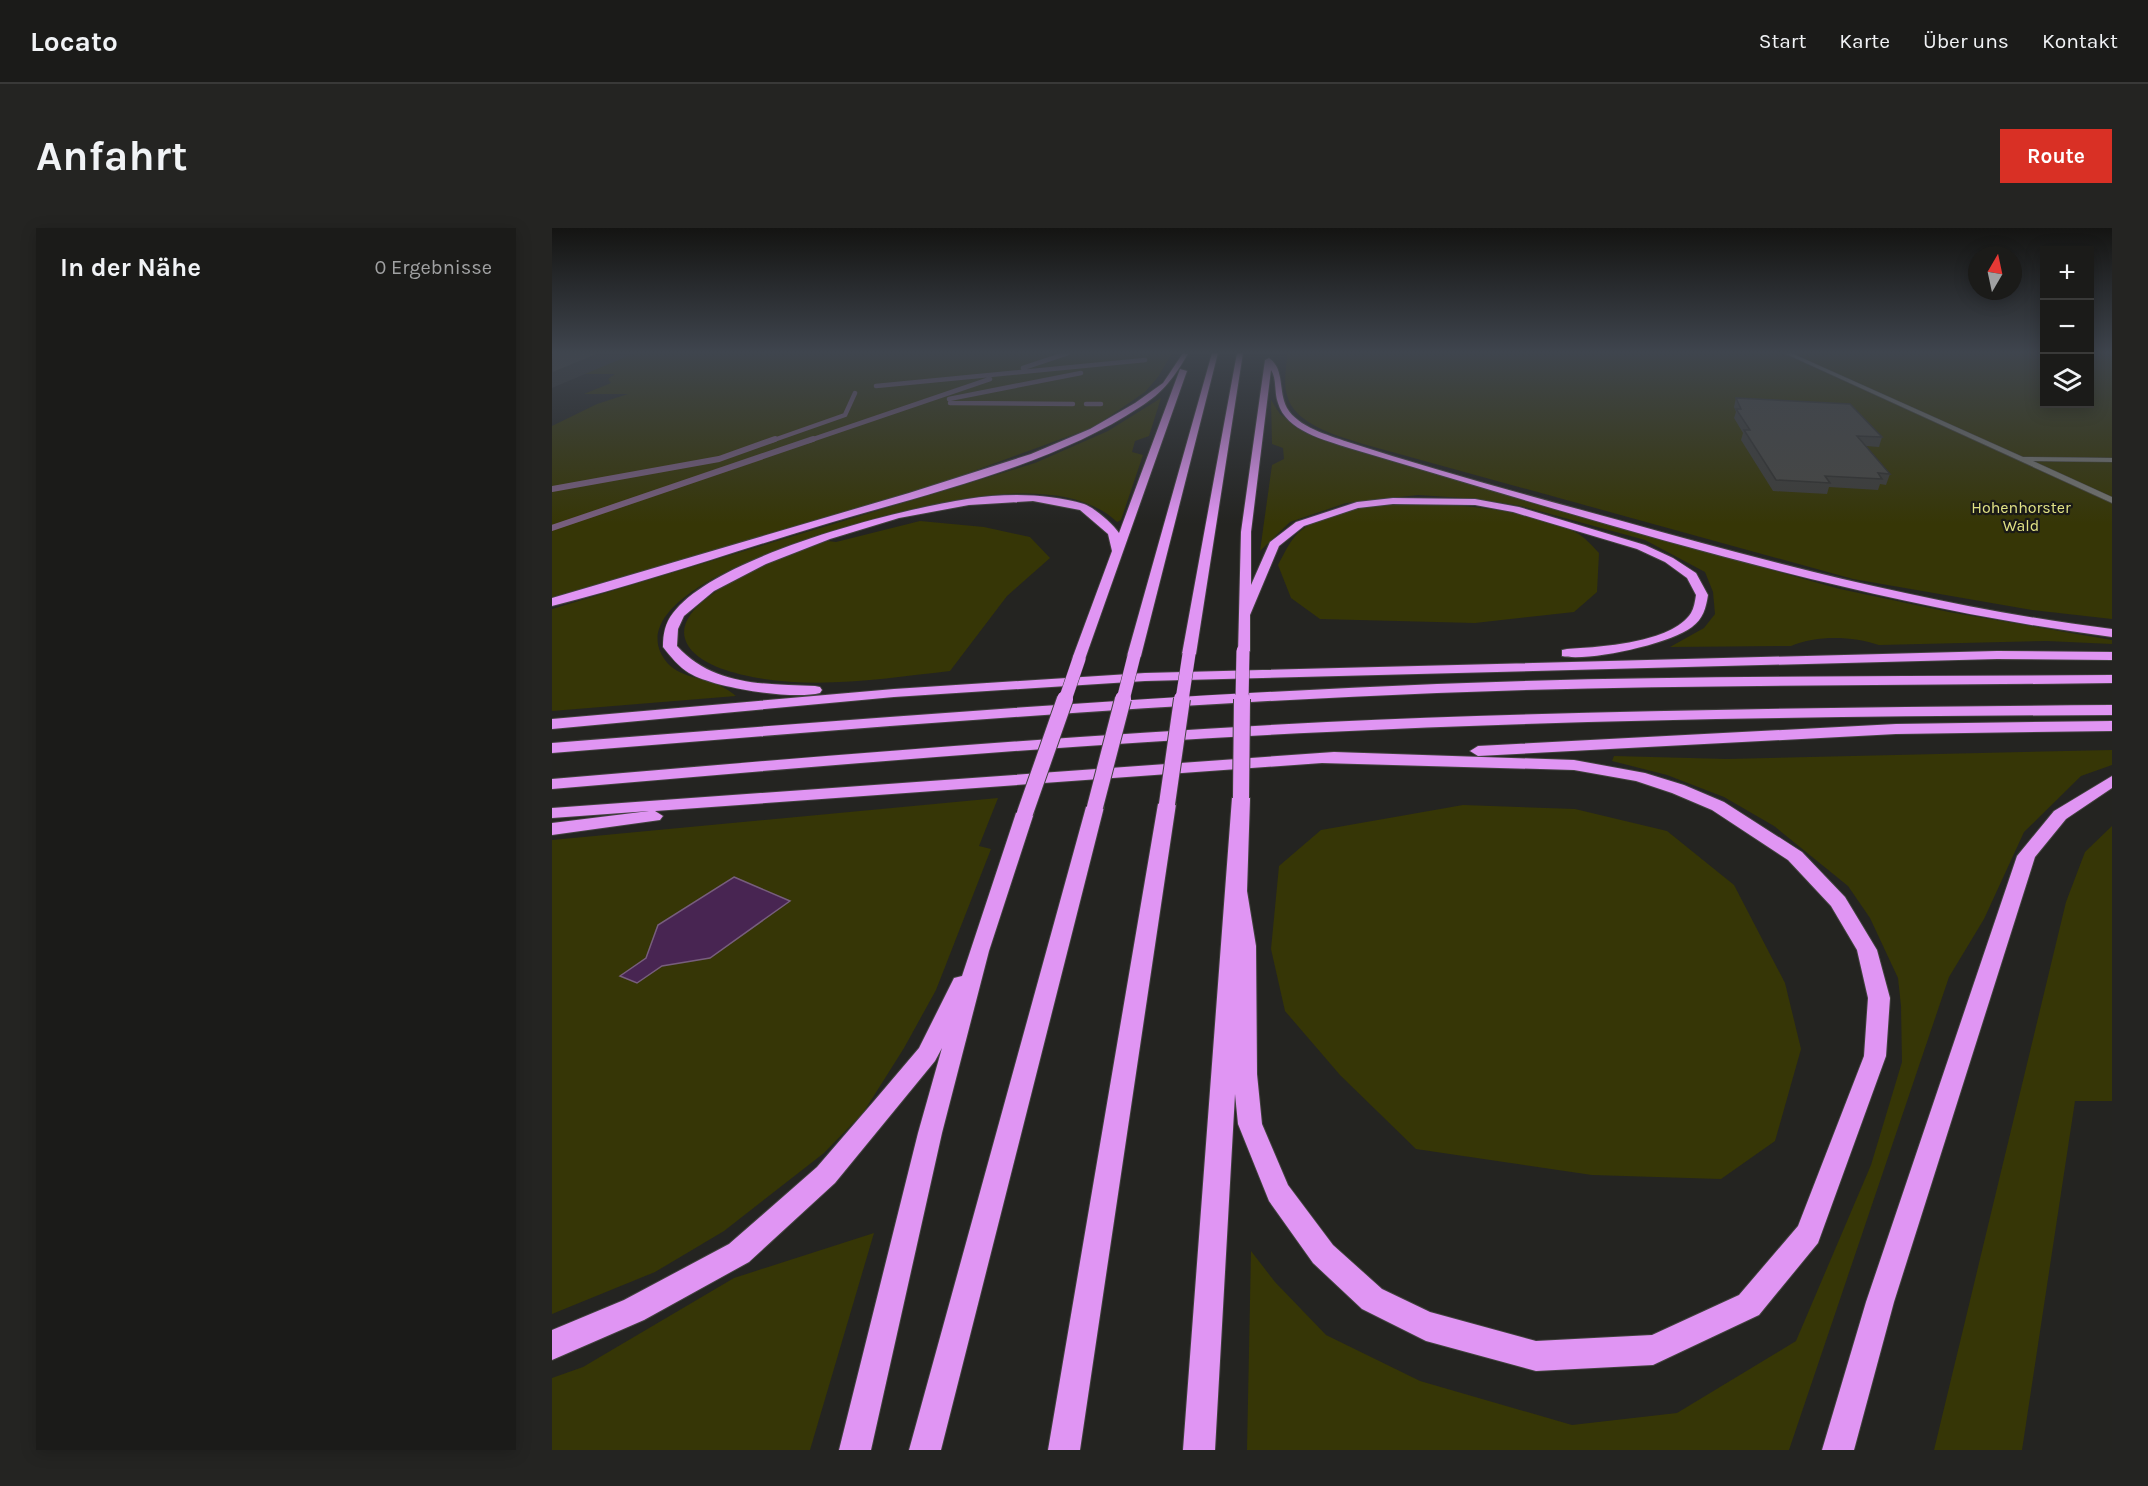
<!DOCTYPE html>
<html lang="de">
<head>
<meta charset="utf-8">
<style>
	:root { --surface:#1b1b19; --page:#242422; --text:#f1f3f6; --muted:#a0a1a2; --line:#393938; --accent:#d93025 }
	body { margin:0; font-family:Karla,sans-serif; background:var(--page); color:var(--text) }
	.controls { position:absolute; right:18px; top:18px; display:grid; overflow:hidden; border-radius:0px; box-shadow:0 3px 15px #0003 }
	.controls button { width:54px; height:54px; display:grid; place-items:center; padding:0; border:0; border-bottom:2px solid var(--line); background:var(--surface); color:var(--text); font:30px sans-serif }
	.compass { position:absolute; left:1416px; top:18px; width:54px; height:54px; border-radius:50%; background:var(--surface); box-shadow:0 3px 15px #0003; rotate:9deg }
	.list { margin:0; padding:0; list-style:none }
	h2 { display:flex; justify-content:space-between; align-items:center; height:78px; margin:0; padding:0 24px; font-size:26px }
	h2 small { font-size:20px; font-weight:400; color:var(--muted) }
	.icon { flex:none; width:33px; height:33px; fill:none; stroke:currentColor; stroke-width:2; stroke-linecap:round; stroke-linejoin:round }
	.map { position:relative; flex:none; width:1560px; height:1222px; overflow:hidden; border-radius:0px }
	header { display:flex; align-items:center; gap:36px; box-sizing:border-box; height:84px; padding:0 30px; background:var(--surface); border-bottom:2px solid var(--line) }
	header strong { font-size:28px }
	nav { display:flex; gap:33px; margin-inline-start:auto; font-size:21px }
	.intro { display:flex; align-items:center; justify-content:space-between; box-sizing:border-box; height:144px; padding:0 36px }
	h1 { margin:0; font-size:42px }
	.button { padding:15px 27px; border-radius:0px; background:var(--accent); color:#fff; font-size:21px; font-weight:700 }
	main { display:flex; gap:36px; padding:0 36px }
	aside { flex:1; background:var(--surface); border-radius:0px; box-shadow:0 3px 15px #0003 }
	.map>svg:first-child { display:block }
	.green { fill:#363606 }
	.water { fill:#482552; stroke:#775e7d; stroke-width:1.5 }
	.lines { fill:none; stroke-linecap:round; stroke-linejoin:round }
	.stream-far1 { stroke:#775e7d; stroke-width:4.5 }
	.stream { stroke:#775e7d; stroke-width:6 }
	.minor-casing { stroke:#41413e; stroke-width:1 }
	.motorway-casing { stroke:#41413e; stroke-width:2 }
	.minor { fill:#747470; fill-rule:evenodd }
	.motorway { fill:#e095f3; fill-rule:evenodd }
	.motorway-bridge-far1-casing { stroke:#41413e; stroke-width:14; stroke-linecap:butt }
	.motorway-bridge-casing { stroke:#41413e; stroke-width:18; stroke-linecap:butt }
	.motorway-bridge-far1 { stroke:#e095f3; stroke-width:13 }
	.motorway-bridge { stroke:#e095f3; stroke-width:16 }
	.wall { fill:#3d3d3a }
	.shaded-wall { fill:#323230 }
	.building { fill:#474744; stroke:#323230; stroke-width:1.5 }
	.labels { text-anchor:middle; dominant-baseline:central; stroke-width:4.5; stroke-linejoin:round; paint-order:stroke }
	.far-park-label { font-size:16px; fill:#e1e285; stroke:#1a1a17 }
</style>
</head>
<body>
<header>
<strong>Locato</strong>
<nav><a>Start</a><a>Karte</a><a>Über uns</a><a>Kontakt</a></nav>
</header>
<div class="intro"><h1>Anfahrt</h1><a class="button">Route</a></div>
<main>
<aside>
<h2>In der Nähe<small>0 Ergebnisse</small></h2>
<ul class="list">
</ul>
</aside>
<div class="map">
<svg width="1560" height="1222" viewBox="0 0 1560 1222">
	<rect width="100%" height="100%" fill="#242421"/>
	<!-- green -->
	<path class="green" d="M 0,125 L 620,125 L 606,149 L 593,164 L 542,199 L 386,256 L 0,370 L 0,198 L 45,176 L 76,166 L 32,166 L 59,155 L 56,151 L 63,146 L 0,146 Z
		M 735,125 L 1492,125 L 1492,176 L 1538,176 L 1538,125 L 1560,125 L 1560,391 L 1480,382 L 1301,351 L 811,216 C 787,208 742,197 735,167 C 731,155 735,137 735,125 Z
		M 609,170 L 597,208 L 583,213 L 580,224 L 591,227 L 569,292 L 565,294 C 505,236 355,281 285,302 C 248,313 67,368 113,432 C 126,450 151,449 169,458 C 175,461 180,465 184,468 L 0,483 L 0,381 L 483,235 L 556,203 Z
		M 719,172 L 728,186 L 753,204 L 801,222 L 1137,319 L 1288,361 L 1397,384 L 1560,412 L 1560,416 L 1495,413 L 1327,417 C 1300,408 1265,407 1239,418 L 1118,419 L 1152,400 L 1163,386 L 1161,364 L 1153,344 L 1093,312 L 969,278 L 926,271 L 866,267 L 794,275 L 738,294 L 708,323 L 720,237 L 732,231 L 731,220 L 720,216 Z
		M 858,275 C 907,276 979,282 1023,304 C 1032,308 1040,318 1047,325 L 1045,364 L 1022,384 L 923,395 L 768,391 L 739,370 L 726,337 C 732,326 737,314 746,305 C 774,280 823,278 858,275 Z
		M 368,293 L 432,299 L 478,309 L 498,330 L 455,368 L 398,443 C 336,450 269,461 206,450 C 184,446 150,438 137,419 C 104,371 247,323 276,313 L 284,314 Z
		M 1560,522 L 1560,537 L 1529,548 L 1472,604 L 1432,691 L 1397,749 L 1237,1222 L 695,1222 L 699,1023 L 723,1054 L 774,1107 L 868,1153 L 1020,1197 L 1125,1185 L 1244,1113 L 1319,937 L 1350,834 L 1349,778 L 1346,750 L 1318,690 L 1296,658 L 1222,598 L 1172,569 L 1115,547 L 1060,533 L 1062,528 L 1175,531 Z
		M 446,570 L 427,618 L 439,621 L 384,762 L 352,820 L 311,885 L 272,925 L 172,1003 L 103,1044 L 0,1086 L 0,612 Z
		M 911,577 L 1023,581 L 1115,603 L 1182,657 L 1233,755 L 1249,821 L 1223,913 L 1169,951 L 1040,947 L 864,921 L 788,847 L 733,783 L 719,721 L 727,638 L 769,602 Z
		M 1560,598 L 1560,873 L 1523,873 L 1470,1222 L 1382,1222 L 1514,674 L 1533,624 Z
		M 322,1005 L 258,1222 L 0,1222 L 0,1150 L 31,1139 L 182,1050 Z"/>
	<!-- water -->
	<path class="water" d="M 182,649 L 238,673 L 158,730 L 110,738 L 85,755 L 68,748 L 94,730 L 106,697 Z"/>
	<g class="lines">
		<!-- stream-far1 -->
		<path class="stream-far1" d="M 471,140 L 516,125
			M 324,158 L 593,132
			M 397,171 L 529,145
			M 398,175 L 521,176
			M 534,176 L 549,176
			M 219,213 L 293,187 L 303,165
			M 256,213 L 438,151"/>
		<!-- stream -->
		<path class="stream" d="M 0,261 L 167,231 L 223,211
			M 0,300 L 261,211"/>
		<defs>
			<path id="minor" d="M 1232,125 L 1239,125 L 1471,229 L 1560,230 L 1560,234 L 1481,233 L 1560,269 L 1560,275 Z"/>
			<path id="motorway" d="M 631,125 L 636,126 C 622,149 612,164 588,179 C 501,237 375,266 274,296 C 183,323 92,355 0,378 L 0,370 L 357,265 L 479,226 L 538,201 L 583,175 L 611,155 Z
				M 660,125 L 666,125 L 589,428 L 587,431 L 577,431 L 575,428 Z
				M 685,125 L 691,125 L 644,426 L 637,430 L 630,426 Z
				M 717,130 C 733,141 726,163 735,180 C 746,199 776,207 796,214 C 886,243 978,268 1070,293 C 1231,338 1393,380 1560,401 L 1560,409 C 1300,375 1048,294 797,220 C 773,212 734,203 726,175 C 722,165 725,151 719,142 L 699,304 L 699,357 L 718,314 L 744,294 L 805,274 L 841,270 L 923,271 L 967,279 L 1093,317 L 1121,330 L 1144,345 L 1156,367 C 1154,380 1151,391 1140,399 C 1118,416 1036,434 1010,428 L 1010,422 L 1015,421 C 1047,419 1120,415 1139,385 C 1142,380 1143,373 1144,367 L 1135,350 L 1113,334 L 1085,321 L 961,284 L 923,277 L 841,276 L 806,280 L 752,298 L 727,318 L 698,387 L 698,423 L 696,426 L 686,426 L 689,304 L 713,132 Z
				M 628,141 L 635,143 L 532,434 L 527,435 L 520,431 L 560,323 L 556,306 L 528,282 L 481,273 L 417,277 L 347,290 L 278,311 L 214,336 L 162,363 L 132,388 L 126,401 L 125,418 C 161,458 213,456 263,458 L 268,459 L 270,462 L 268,465 C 240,472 162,460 137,445 C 127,439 118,428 111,419 C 111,406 113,395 121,385 C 164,328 344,282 415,271 C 452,265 496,265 532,276 C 543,280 561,296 567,305 Z
				M 1445,423 L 1560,424 L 1560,432 L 1445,431 L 593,453 L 342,469 L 0,501 L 0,491 L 342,461 L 593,445 Z
				M 1560,447 L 1560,455 C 1335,458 1110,456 885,465 C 589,477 295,501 0,525 L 0,515 C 295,492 589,468 885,456 C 1110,447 1335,449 1560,447 Z
				M 1560,477 L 1560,487 C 1298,488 1037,491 775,504 C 516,516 258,539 0,561 L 0,551 C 258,529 516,507 775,494 C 1037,482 1298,479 1560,477 Z
				M 1560,493 L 1560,503 L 1344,506 L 926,528 L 918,523 L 926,518 L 1344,496 Z
				M 782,524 L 1022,532 L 1093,545 L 1132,557 L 1172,574 L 1250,624 L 1293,669 L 1325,722 L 1338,770 L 1334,828 L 1266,1015 L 1207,1087 L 1101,1137 L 984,1143 L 874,1113 L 810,1081 L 761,1035 L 717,973 L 686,896 L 683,866 L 663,1222 L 631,1222 L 680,570 L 683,566 L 689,565 L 698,570 L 695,663 L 704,718 L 705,846 L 710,896 L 736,957 L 781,1017 L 830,1061 L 878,1084 L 984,1113 L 1100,1107 L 1187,1067 L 1246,998 L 1312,828 L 1316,770 L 1305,722 L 1279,678 L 1236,632 L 1160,582 L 1120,565 L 1084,553 L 1022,542 L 770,535 L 103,583 L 111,588 L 108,592 L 0,607 L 0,595 L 97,583 L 0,590 L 0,580 Z
				M 1560,548 L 1560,560 L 1514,591 L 1483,629 L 1342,1074 L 1302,1222 L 1270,1222 L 1314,1074 L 1465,628 L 1502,583 Z
				M 615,571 L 624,576 L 528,1222 L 496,1222 L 606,576 Z
				M 543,574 L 552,579 L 389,1222 L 357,1222 L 534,579 Z
				M 473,580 L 482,585 L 437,723 L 390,905 L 319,1222 L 287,1222 L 366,905 L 390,820 L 383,833 L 283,955 L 197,1034 L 92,1092 L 0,1132 L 0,1102 L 72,1072 L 177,1016 L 265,939 L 322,873 L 367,820 L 402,750 L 410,748 L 464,585 Z"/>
		</defs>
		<!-- minor casing -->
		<use href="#minor" class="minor-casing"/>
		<!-- motorway casing -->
		<use href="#motorway" class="motorway-casing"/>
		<!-- minor -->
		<use href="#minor" class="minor"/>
		<!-- motorway -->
		<use href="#motorway" class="motorway"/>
		<defs>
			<path id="motorway-bridge-far1" d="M 513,472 L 527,431
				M 571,472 L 582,428
				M 630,472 L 637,426
				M 690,472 L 691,423"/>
			<path id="motorway-bridge" d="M 689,570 L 690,471
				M 615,576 L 630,471
				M 543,579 L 571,471
				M 473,585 L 513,471"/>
		</defs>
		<!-- motorway-bridge-far1 casing -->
		<use href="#motorway-bridge-far1" class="motorway-bridge-far1-casing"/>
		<!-- motorway-bridge casing -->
		<use href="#motorway-bridge" class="motorway-bridge-casing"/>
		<!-- motorway-bridge-far1 -->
		<use href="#motorway-bridge-far1" class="motorway-bridge-far1"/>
		<!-- motorway-bridge -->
		<use href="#motorway-bridge" class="motorway-bridge"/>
	</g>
	<!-- wall -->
	<path class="wall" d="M 1184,170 L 1330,209 L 1327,219 L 1314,218 L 1338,246 L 1334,257 L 1328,256 L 1326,262 L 1277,259 L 1275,266 L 1221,263 L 1189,212 L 1191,205 L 1182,190 L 1184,184 L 1182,179 Z"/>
	<!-- shaded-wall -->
	<path class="shaded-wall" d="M 49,125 L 83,125 L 0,160 L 0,145 Z"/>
	<!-- building -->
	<path class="building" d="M 0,125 L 49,125 L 0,145 Z
		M 1184,170 L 1298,176 L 1330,209 L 1305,208 L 1338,246 L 1326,245 L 1330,251 L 1273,248 L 1278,255 L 1224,252 L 1192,202 L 1198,202 L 1184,181 L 1189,181 Z"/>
	<!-- sky -->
	<linearGradient id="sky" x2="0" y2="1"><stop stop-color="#141412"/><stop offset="0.42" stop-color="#3f454e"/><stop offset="1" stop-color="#3f454e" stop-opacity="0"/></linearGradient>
	<rect width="1560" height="296" fill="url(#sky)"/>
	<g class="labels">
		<!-- far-park labels -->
		<g class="far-park-label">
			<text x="1469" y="279">Hohenhorster<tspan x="1469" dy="18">Wald</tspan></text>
		</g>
	</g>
</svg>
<div class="controls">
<button>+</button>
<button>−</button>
<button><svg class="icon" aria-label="layers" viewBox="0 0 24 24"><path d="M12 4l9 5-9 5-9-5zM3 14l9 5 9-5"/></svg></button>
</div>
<svg class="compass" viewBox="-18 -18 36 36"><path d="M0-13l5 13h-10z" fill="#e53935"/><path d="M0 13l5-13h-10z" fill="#a0a1a2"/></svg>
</div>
</main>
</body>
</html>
